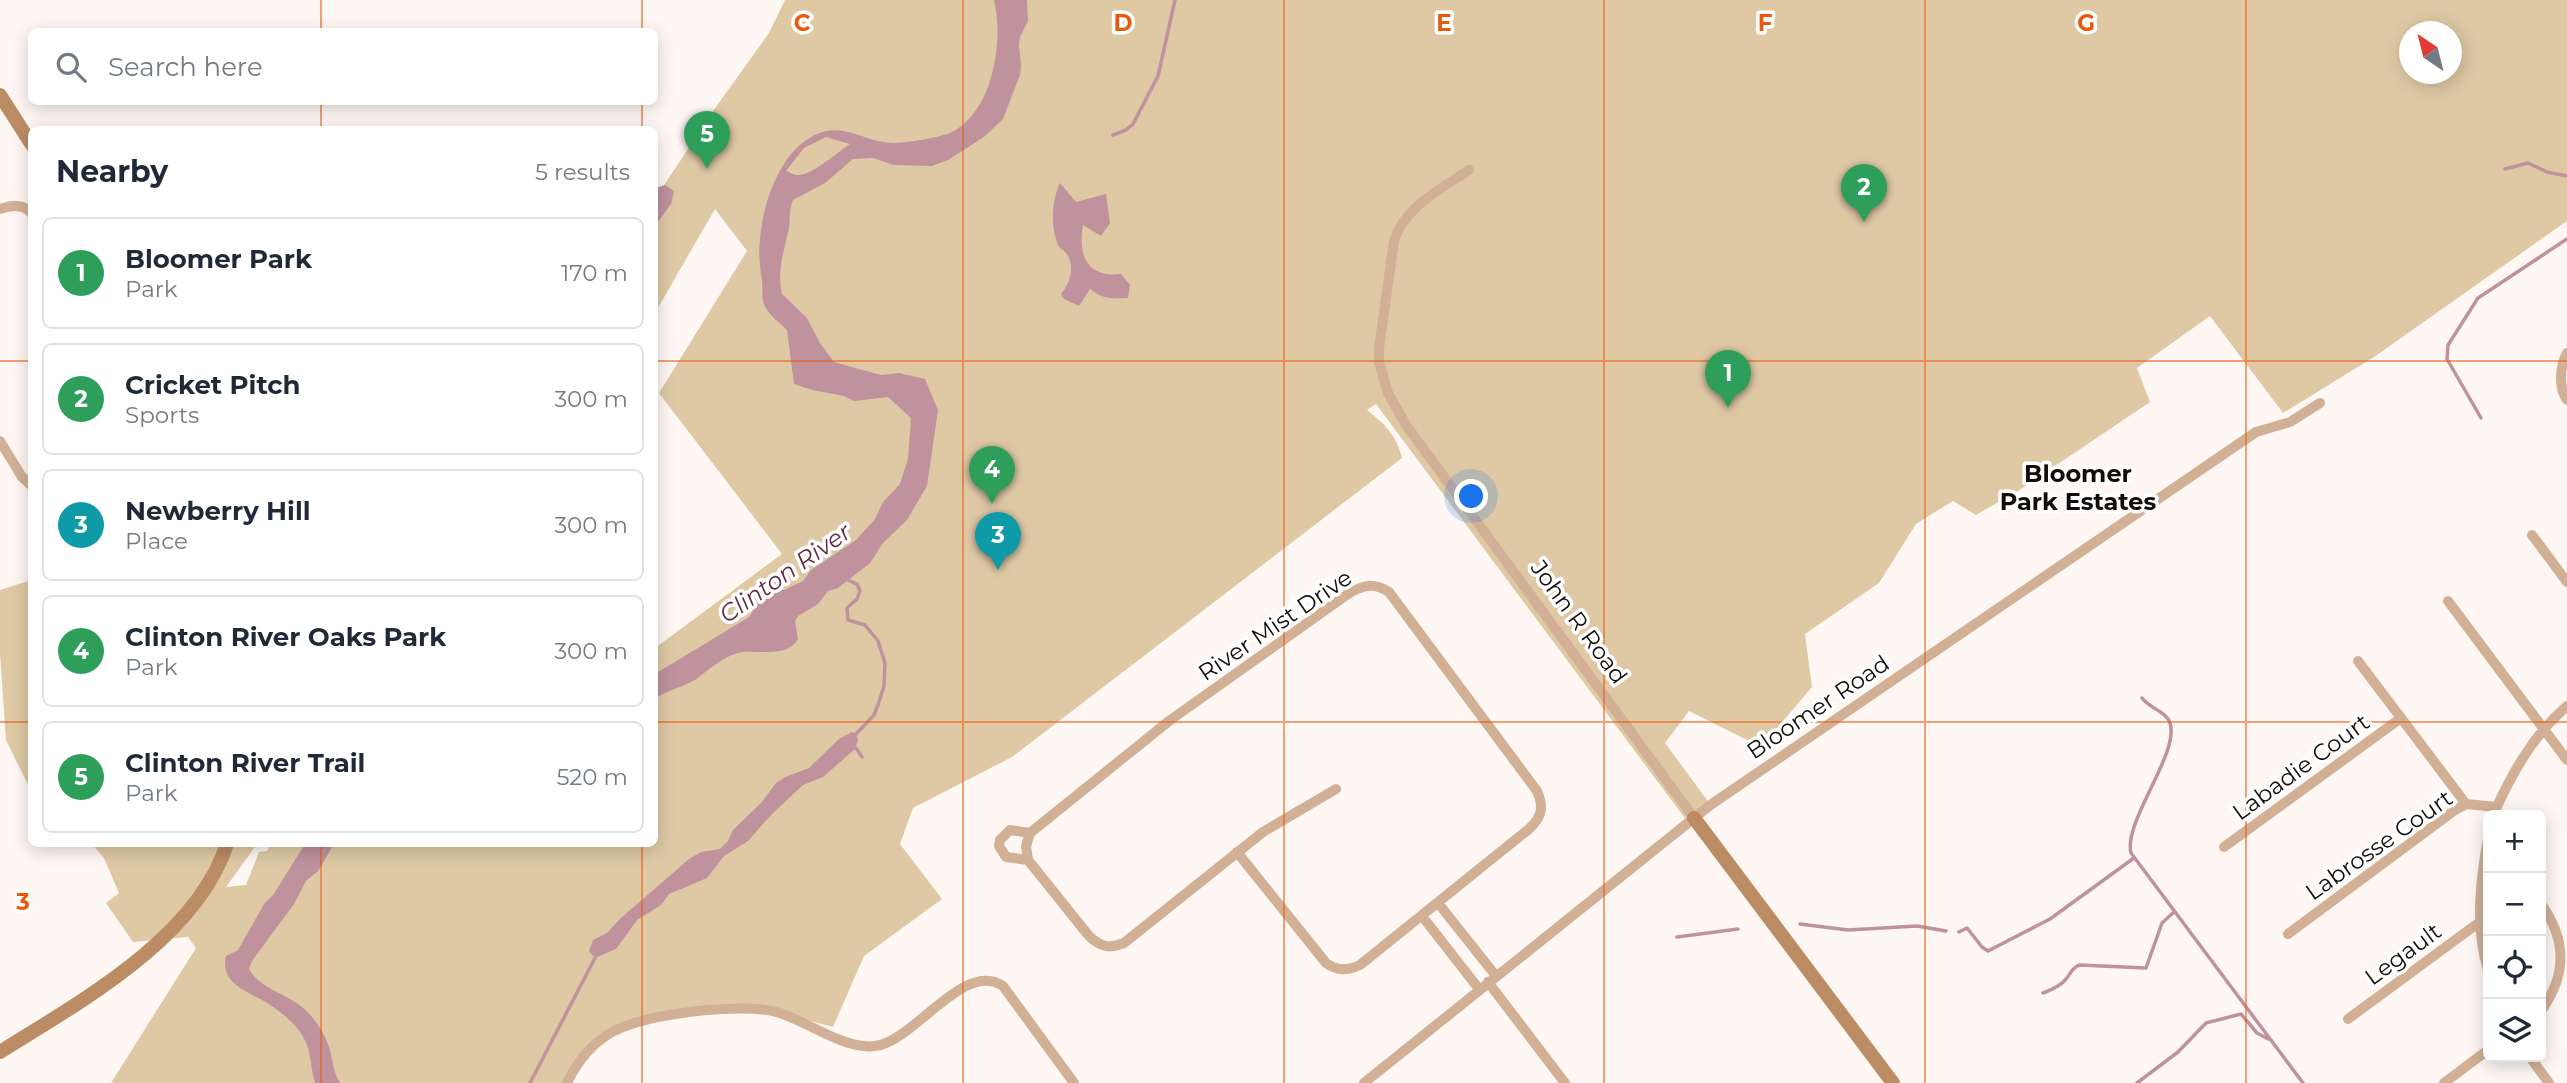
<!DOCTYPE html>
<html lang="en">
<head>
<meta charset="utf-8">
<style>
	:root { --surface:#fff; --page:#f6f6f7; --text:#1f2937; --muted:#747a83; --line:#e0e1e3; --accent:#7f45bb }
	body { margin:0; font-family:Montserrat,sans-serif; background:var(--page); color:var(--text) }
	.controls { position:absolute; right:21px; bottom:21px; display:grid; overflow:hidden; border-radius:10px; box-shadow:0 4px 18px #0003 }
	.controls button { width:63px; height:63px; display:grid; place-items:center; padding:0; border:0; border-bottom:2px solid var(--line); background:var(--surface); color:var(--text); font:35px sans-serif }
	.compass { position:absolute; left:2399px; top:21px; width:63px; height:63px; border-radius:50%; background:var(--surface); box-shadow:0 4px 18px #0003; rotate:325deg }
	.you { position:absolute; left:1472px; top:497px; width:24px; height:24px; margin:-18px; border:5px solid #fff; border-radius:50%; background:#1a73e8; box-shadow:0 0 0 10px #1a73e833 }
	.badge { display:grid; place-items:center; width:46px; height:46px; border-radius:50%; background:var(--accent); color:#fff; font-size:23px; font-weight:700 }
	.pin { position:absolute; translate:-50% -58px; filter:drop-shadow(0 2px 4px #0008) }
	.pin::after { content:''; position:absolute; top:37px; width:24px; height:21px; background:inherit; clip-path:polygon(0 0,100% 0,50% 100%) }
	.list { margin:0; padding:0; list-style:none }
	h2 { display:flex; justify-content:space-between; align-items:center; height:91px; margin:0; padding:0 28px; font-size:30px }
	h2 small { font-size:23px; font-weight:400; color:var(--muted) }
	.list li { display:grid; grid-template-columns:46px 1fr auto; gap:21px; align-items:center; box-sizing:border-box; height:112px; margin:0 14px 14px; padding:0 14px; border:2px solid var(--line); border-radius:10px }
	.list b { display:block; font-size:26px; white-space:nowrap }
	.list p { margin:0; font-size:23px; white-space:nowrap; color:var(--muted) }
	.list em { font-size:23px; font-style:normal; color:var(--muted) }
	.icon { flex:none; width:38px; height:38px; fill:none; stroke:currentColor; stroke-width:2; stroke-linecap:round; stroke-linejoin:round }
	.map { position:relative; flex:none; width:2567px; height:1083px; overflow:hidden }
	.search { position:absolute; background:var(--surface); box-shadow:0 4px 18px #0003; left:28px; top:28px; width:630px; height:77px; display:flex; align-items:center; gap:18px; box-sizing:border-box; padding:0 24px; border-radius:10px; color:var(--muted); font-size:26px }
	.panel { position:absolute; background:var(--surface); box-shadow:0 4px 18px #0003; left:28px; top:126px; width:630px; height:721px; border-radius:10px }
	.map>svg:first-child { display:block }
	.green { fill:#dfc9a5; fill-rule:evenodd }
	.water { fill:#bf929e; fill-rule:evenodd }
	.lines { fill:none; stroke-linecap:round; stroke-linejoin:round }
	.stream { stroke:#bf929e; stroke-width:3.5 }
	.street { stroke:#d1b096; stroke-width:10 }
	.secondary { stroke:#bc8c65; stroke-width:14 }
	.grid { fill:none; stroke:#e8590c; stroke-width:2; stroke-opacity:0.55 }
	.labels { text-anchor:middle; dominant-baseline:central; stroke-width:7; stroke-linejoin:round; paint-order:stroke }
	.street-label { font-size:23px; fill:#100c0a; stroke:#fff }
	.neighbourhood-label { font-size:24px; font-weight:bold; fill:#100c0a; stroke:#fff }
	.water-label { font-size:24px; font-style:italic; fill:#63293c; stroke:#fff }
	.grid-label { font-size:23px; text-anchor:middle; font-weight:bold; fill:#e8590c; stroke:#fff; stroke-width:7; stroke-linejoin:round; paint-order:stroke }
</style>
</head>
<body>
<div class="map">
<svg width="2567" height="1083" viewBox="0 0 2567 1083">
	<rect width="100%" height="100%" fill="#fef7f4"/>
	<!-- green -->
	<path class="green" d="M 785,0 L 2567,0 L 2567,221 L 2374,357 L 2283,413 L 2210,316 L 2137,368 L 2150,402 L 2018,491 L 1976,515 L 1953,501 L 1916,524 L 1879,583 L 1805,634 L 1812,687 L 1761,747 L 1689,711 L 1665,743 L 1710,804 L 1687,821 L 1376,404 L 1367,410 C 1384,423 1397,436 1402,458 L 1012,757 L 913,808 L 900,844 L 942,899 L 864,956 L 833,1027 L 766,1009 L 655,1018 L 601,1039 L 567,1083 L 111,1083 L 196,948 L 188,937 L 133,942 L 106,903 L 119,893 L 104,858 L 92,844 L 257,844 L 226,887 L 246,885 L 259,852 L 267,851 L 271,844 L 654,844 L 655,648 L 782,554 L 659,393 L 747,251 L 715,209 L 655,313 L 655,199 L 713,111 L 769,33 ZM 2410,32 L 2452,32 L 2452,74 L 2410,74 Z
		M 31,580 L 32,580 L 31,791 L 6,740 L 0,653 L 0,590 Z"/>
	<!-- water -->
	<path class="water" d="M 994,0 L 1027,0 L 1028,21 L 1020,37 L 1019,46 L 1021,65 L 1020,75 L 1003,119 L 984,137 L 948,160 L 932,166 L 894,165 L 873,158 L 853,159 L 825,183 L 793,200 C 788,212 791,222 788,233 C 783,253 777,273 782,294 L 807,318 L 820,343 L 834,362 L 881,375 L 899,373 L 925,379 L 938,410 L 927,486 L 907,520 L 883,543 L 870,563 L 838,588 L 828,591 L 818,604 L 798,616 L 795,621 L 798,639 C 788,658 759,650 742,652 C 724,655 709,670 695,680 C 682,687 667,691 655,698 L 655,674 L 749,617 L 769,585 L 784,590 L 803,581 L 811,570 L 856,540 L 875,519 L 883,502 L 900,484 L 908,459 L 911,418 L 888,397 L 854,401 L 844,396 L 812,390 L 794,384 L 787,330 C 780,323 771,317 765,307 C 761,299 763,290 762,281 C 760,267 758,253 760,239 C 763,203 780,151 815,135 C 843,121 864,142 892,143 C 906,143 937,138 950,133 C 993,113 1004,41 994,0 ZM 826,137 L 850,144 C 839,151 810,177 797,175 C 793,175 790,172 786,171 L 804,148 Z
		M 1060,183 L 1076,202 L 1106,194 L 1110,223 L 1101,236 L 1083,225 C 1078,255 1086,278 1121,274 L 1130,285 L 1128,298 C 1112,299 1102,299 1090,289 L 1079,306 L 1064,299 L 1061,294 C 1070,283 1076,266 1066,253 C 1063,249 1060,249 1058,245 C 1050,226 1052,200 1060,183 Z
		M 665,185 L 674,191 L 671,204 L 655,226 L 655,188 Z
		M 852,732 L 856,734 L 858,740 L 855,749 L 823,777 L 803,785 L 770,816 L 748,841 L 724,856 L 707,878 L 669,894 L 661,905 L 637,920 L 616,949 L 595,958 L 589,951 L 593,940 L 607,933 L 621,918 L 689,859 L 701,852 L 720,849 L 728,841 L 733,830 L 761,803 L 776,783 L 785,777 L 809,768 L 839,739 Z
		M 305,844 L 334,844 L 318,871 L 306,881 L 294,904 L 252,961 L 249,969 C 262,992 295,994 313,1018 C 319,1026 326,1037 329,1047 C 333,1059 333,1072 340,1083 L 315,1083 C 310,1067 312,1050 302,1035 C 295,1023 281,1012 270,1005 C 251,992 219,985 226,956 L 238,950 L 264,904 L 273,895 Z"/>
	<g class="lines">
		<!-- stream -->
		<path class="stream" d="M 1113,135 L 1126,130 L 1133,124 L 1158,76 L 1175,0
			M 2505,169 L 2528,163 L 2547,172 L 2567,176
			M 2481,418 L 2447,359 L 2448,345 L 2478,298 L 2567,239
			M 848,580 L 857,584 L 860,591 L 857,599 L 847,608 L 848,620 L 865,625 L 878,641 L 885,663 L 884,686 L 878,705 L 874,715 L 856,734
			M 2142,698 C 2149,708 2166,711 2170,723 C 2180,753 2123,822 2131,853 L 2303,1083
			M 856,748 L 862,757
			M 1800,924 L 1848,930 L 1917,926 L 1946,931
			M 1959,932 L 1967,928 L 1982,947 L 1988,951 L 2050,919 L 2134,858
			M 1677,937 L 1738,929
			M 2043,993 C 2051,990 2061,986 2066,979 C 2071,973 2071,969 2079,965 L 2146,968 L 2162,923 L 2174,912
			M 530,1083 L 595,958
			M 2137,1083 L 2178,1052 L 2206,1023 L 2241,1014 L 2257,1033 L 2268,1039"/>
		<!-- street -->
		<path class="street" d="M 1469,170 C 1441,189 1404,207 1394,241 L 1379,348 L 1379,362 L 1388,393 L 1406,425 L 1694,818
			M 0,209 C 11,205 24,203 32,214
			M 2567,353 C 2560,366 2558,387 2567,400
			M 0,441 L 22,477 L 32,486
			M 2532,535 L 2567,582
			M 2448,601 L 2567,760
			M 2358,661 L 2466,804
			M 2493,815 C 2511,775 2533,735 2567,706
			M 2488,839 C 2480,881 2475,928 2488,970
			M 2224,847 L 2401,718
			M 1237,852 L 1326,963 C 1337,971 1347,971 1360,965 L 1529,829 C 1542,817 1544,807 1537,791 L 1389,592 C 1373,582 1363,585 1348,594 L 1169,721 L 1030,833 L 1026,846 L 1028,860 L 1089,936 C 1101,947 1109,949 1124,943 L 1263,832 L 1336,789
			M 1028,860 L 1006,857 L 999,846 L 1000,840 L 1010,830 L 1030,833
			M 1438,903 L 1496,976
			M 2541,904 C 2567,940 2567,975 2541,1011
			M 1422,916 L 1479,989
			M 2288,934 L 2455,810 L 2466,804 L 2497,807
			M 1488,982 L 1565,1083
			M 2348,1019 L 2481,921
			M 2530,1057 L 2549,1083
			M 567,1083 C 577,1062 591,1044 612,1032 C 648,1013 742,1002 780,1013 C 808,1022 845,1050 875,1046 C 914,1042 964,959 1003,986 L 1074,1083
			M 1364,1083 L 1709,806 L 2256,432 L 2290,422 L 2320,403
			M 2444,1083 L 2488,1050"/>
		<!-- secondary -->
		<path class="secondary" d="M 0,95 L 32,145
			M 1694,818 L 1893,1083
			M 0,1052 C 81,1001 196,939 227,844"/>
	</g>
	<!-- grid -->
	<path class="grid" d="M 321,0 L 321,32M 642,0 L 642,32M 963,0 L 963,1083M 1284,0 L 1284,1083M 1604,0 L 1604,1083M 1925,0 L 1925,1083M 2246,0 L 2246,1083M 321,102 L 321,130M 642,102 L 642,130M 0,361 L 32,361M 654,361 L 2567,361M 0,722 L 32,722M 654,722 L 2567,722M 321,844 L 321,1083M 642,844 L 642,1083"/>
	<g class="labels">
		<!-- street labels -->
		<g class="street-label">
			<text transform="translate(1579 622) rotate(54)">John R Road</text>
			<text transform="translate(1275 625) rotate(-34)">River Mist Drive</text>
			<text transform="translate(1818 707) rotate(-34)">Bloomer Road</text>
			<text transform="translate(2301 767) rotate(-36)">Labadie Court</text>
			<text transform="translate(2379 845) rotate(-35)">Labrosse Court</text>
			<text transform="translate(2403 954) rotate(-36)">Legault</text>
		</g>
		<!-- neighbourhood labels -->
		<g class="neighbourhood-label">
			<text x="2078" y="473">Bloomer<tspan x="2078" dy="28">Park Estates</tspan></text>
		</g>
		<!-- water labels -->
		<g class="water-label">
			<text transform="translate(785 573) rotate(-35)">Clinton River</text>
		</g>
	</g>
	<g class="grid-label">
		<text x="802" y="31">C</text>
		<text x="1123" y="31">D</text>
		<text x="1444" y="31">E</text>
		<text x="1765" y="31">F</text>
		<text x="2086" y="31">G</text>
		<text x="23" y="910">3</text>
	</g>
</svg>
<div class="controls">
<button>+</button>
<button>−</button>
<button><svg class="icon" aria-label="locate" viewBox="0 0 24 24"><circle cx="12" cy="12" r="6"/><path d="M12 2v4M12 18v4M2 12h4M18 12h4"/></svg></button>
<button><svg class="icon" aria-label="layers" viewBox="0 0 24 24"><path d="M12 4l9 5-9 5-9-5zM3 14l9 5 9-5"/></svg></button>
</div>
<svg class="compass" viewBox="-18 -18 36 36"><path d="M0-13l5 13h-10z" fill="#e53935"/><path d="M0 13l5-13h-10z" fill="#747a83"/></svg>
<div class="you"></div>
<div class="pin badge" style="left:1728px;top:408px;background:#2e9e5b">1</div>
<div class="pin badge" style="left:1864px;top:222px;background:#2e9e5b">2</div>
<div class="pin badge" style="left:998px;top:570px;background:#0f9aa8">3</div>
<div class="pin badge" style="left:992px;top:504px;background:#2e9e5b">4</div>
<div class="pin badge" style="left:707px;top:169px;background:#2e9e5b">5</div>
<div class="search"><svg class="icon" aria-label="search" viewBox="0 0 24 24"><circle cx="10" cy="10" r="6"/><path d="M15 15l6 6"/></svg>Search here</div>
<section class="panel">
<h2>Nearby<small>5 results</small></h2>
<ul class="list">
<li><span class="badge" style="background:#2e9e5b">1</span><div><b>Bloomer Park</b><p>Park</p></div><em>170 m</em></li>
<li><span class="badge" style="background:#2e9e5b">2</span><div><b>Cricket Pitch</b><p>Sports</p></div><em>300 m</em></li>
<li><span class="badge" style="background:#0f9aa8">3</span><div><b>Newberry Hill</b><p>Place</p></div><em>300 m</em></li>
<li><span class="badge" style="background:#2e9e5b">4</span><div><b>Clinton River Oaks Park</b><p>Park</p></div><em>300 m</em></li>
<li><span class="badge" style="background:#2e9e5b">5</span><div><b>Clinton River Trail</b><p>Park</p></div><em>520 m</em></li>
</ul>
</section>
</div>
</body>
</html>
